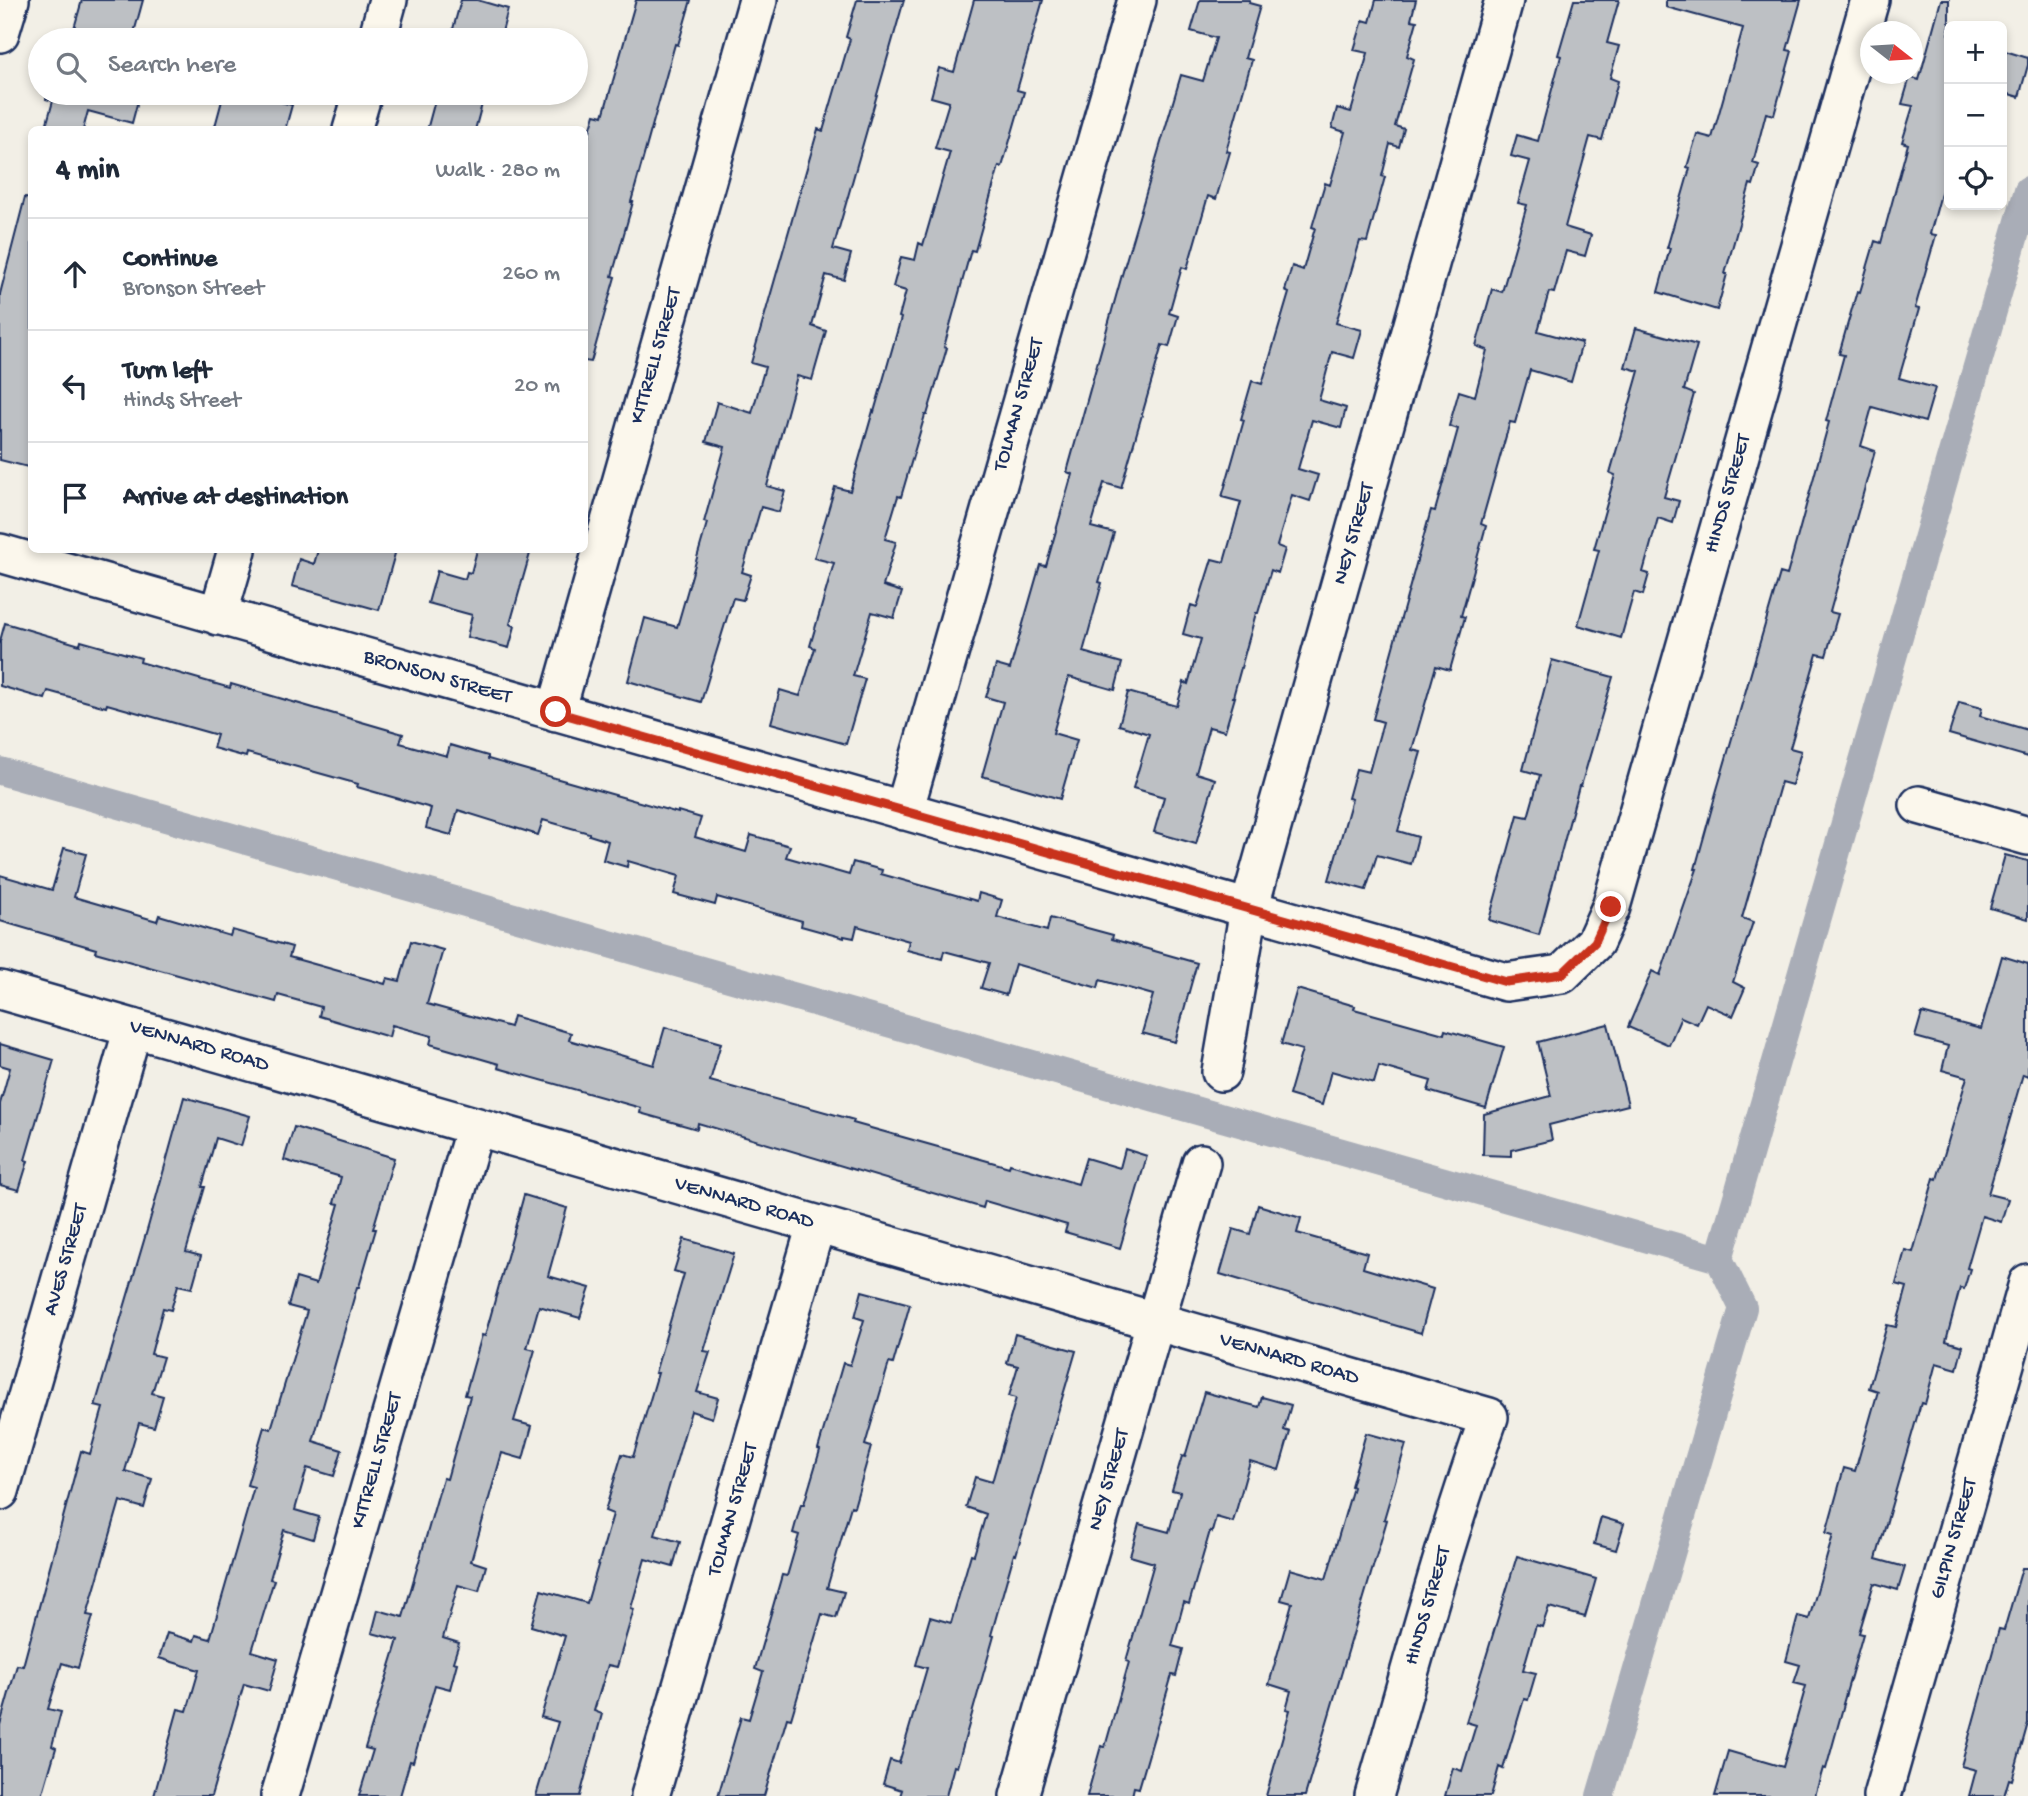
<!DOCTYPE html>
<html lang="en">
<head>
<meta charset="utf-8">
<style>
	:root { --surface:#fff; --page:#f2f2f3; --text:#1f2937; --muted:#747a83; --line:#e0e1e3 }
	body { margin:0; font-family:"Gochi Hand",sans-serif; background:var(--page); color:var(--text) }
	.controls { position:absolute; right:21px; top:21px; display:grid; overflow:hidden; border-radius:10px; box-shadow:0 4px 10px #0003 }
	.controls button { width:63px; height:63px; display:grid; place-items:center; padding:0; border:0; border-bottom:2px solid var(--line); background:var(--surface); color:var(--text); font:35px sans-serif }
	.compass { position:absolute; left:1860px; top:21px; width:63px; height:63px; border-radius:50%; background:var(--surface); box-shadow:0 4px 10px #0003; rotate:107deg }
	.stop { position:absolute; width:21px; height:21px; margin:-16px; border:5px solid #c8321e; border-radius:50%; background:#fff }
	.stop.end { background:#c8321e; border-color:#fff; box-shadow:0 2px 7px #0008 }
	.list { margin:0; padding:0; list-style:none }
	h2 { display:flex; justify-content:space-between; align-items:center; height:91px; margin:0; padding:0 28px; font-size:30px }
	h2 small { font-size:23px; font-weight:400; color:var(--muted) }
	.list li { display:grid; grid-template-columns:46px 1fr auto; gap:21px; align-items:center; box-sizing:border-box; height:112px; padding:0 28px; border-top:2px solid var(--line) }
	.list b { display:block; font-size:26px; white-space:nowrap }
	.list p { margin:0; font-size:23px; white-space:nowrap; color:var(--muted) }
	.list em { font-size:23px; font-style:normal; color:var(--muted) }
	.icon { flex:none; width:38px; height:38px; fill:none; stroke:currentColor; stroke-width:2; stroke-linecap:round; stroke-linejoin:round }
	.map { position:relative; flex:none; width:2028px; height:1796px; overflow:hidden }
	.search { position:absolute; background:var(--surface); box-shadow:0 4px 10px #0003; left:28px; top:28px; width:560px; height:77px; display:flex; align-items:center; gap:18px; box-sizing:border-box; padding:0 24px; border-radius:38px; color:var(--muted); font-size:26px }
	.panel { position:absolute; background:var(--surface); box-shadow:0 4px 10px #0003; left:28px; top:126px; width:560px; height:427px; border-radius:10px }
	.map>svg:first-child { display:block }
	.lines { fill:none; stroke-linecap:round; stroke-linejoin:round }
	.canal { stroke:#a9adb7; stroke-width:28 }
	.building { fill:#bdc0c4; stroke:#1b2f5e; stroke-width:2 }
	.minor-casing { stroke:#1b2f5e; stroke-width:42 }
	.minor { stroke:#fbf7ec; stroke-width:37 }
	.route { stroke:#c8321e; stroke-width:9 }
	.labels { text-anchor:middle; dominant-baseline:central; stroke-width:6; stroke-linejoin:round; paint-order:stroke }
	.street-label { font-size:21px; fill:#1b2f5e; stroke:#fbf7ec }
</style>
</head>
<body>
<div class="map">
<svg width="2028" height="1796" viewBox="0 0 2028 1796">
	<rect width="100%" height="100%" fill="#f2efe6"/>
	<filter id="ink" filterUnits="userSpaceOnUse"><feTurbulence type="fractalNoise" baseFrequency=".0143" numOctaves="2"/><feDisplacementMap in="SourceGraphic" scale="14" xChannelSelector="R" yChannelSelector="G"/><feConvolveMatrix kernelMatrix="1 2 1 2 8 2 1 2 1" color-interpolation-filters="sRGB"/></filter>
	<g filter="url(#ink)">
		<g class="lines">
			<!-- canal -->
			<path class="canal" d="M 0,771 L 1719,1259
				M 1600,1796 L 1743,1308 L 1719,1259 L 2028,190"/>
		</g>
		<!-- building -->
		<path class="building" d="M 82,0 L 143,0 L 132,40 L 104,40 L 73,32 Z
			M 461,0 L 477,0 L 508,9 L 500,40 L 450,40 Z
			M 636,0 L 691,0 L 678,45 L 675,44 L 631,202 L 633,202 L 612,276 L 615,277 L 591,362 L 584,361 L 584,151 L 595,114 L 603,116 Z
			M 857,0 L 904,0 L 833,249 L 851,254 L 844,280 L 826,275 L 812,326 L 826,331 L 812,380 L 797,376 L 767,486 L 785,491 L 779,512 L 761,507 L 742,572 L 751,575 L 743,600 L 733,598 L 701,702 L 628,681 L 645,618 L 677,627 L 707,523 L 704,522 L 725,447 L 706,442 L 717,402 L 752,413 L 765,367 L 751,363 L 818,129 L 823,131 L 850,39 L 846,37 Z
			M 974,0 L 1043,0 L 1017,90 L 1024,92 L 1010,140 L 1002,167 L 999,166 L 975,251 L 971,250 L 944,347 L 947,348 L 927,415 L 925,415 L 901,497 L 898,496 L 885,539 L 896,542 L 883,586 L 902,592 L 894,618 L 872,612 L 853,676 L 865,679 L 846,744 L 771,723 L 780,690 L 800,696 L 815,648 L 810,646 L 834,563 L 814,558 L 835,487 L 850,491 L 873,411 L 874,412 L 901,318 L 899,317 L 906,291 L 893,287 L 901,257 L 915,260 L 919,243 L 923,245 L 950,152 L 935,148 L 949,102 L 931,97 L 939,68 L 954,72 Z
			M 1200,0 L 1250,0 L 1249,3 L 1260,6 L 1245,58 L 1252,60 L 1226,151 L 1230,152 L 1216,199 L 1208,196 L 1187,269 L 1182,267 L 1169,313 L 1178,316 L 1169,347 L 1162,345 L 1121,488 L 1104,483 L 1091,527 L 1114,533 L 1099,582 L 1102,583 L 1083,652 L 1122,663 L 1115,690 L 1069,677 L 1053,733 L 1077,740 L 1060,799 L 982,776 L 1003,702 L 986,697 L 996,665 L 1010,669 L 1040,565 L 1046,566 L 1072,474 L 1067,472 L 1125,264 L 1181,75 L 1203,81 L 1216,38 L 1191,31 Z
			M 1376,0 L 1416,0 L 1411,20 L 1417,21 L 1407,56 L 1414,59 L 1395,126 L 1404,129 L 1399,147 L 1390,144 L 1382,176 L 1385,177 L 1367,242 L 1360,241 L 1336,323 L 1362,330 L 1354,358 L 1332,352 L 1319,400 L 1346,408 L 1341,428 L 1312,420 L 1298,469 L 1318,475 L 1310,501 L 1292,495 L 1277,546 L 1285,549 L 1278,573 L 1271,570 L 1258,613 L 1256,613 L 1233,697 L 1235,697 L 1225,731 L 1209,727 L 1196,773 L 1215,779 L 1196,844 L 1154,832 L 1164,797 L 1133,788 L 1149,734 L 1119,725 L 1128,692 L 1177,706 L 1184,682 L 1188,684 L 1201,639 L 1183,634 L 1191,605 L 1197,607 L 1212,559 L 1224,562 L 1241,502 L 1222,497 L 1244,420 L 1241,419 L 1252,381 L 1262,384 L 1289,293 L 1285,291 L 1292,266 L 1303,270 L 1315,228 L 1312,227 L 1325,183 L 1330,185 L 1345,132 L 1332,128 L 1337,108 L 1351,112 L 1368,53 L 1354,50 L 1363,20 L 1370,22 Z
			M 1574,0 L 1619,0 L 1607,43 L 1619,46 L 1610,78 L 1618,81 L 1602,140 L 1590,137 L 1565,227 L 1591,235 L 1585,256 L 1566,251 L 1554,293 L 1549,292 L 1538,331 L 1582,343 L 1571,382 L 1530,370 L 1515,423 L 1510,422 L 1481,524 L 1486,526 L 1461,616 L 1465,617 L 1450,670 L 1436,666 L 1412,750 L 1421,752 L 1398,831 L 1418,837 L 1411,864 L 1377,855 L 1366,890 L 1329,880 L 1352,799 L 1348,798 L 1356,769 L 1369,772 L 1383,722 L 1373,719 L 1431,510 L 1435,511 L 1458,429 L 1449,426 L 1459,391 L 1475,396 L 1487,350 L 1476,346 L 1492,289 L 1502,292 L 1527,205 L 1518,203 L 1530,161 L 1511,156 L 1517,135 L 1538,141 L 1561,56 L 1558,55 Z
			M 1666,0 L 1801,0 L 1787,50 L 1792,51 L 1774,115 L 1766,113 L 1753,163 L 1759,165 L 1753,185 L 1750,184 L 1725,274 L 1727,274 L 1717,310 L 1658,292 L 1670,248 L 1667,248 L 1690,168 L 1687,167 L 1697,134 L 1712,138 L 1743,28 L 1666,7 Z
			M 1941,0 L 1949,0 L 1949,150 L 1944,171 L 1947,172 L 1930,234 L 1936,235 L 1915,308 L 1919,309 L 1899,378 L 1935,388 L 1925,422 L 1872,407 L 1861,446 L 1875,451 L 1830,612 L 1838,614 L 1826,656 L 1817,654 L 1790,748 L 1801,751 L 1792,785 L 1781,782 L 1742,918 L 1753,922 L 1733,982 L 1745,988 L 1733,1016 L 1706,1004 L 1697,1024 L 1681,1017 L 1669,1045 L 1628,1027 L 1652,971 L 1660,975 L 1697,869 L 1695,869 L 1716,793 L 1780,573 L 1787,575 L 1829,422 L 1826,421 L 1844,355 L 1839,354 L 1857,291 L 1860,292 L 1875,241 L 1881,243 L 1908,144 L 1902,142 L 1913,106 L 1902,104 L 1910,77 L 1919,80 Z
			M 2002,50 L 2028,58 L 2028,65 L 2019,97 L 2002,92 Z
			M 47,93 L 140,93 L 132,123 L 88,111 L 83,130 L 45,130 L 53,101 L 46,99 Z
			M 224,93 L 248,93 L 292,105 L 285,130 L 214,130 Z
			M 437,93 L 485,93 L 475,130 L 427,130 Z
			M 25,197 L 32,198 L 32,468 L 0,460 L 0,294 Z
			M 1636,328 L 1697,345 L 1684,390 L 1694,394 L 1664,497 L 1679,501 L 1673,523 L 1658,518 L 1643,572 L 1649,574 L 1643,595 L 1634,592 L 1621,638 L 1578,625 L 1599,550 L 1594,549 L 1615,475 L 1610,473 L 1639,371 L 1625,367 Z
			M 318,550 L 396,550 L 379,610 L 292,586 L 299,559 L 314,564 Z
			M 477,550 L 531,550 L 510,624 L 515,626 L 509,648 L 467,637 L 472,615 L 428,603 L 437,571 L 465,579 L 467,572 L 471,573 Z
			M 5,623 L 80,645 L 81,641 L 141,658 L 140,662 L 230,688 L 231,684 L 403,734 L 400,743 L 447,756 L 450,745 L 488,756 L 488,759 L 678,813 L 678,811 L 701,818 L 695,837 L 746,852 L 751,835 L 790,846 L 786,857 L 849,875 L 853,862 L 882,870 L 881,874 L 977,901 L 979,893 L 1002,900 L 997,917 L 1047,931 L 1050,918 L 1113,935 L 1112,939 L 1197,963 L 1175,1042 L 1142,1033 L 1153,995 L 1100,980 L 1098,988 L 1015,964 L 1006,995 L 981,988 L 989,963 L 944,951 L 942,959 L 907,950 L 909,941 L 857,926 L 854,938 L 844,936 L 844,938 L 801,926 L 802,921 L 717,897 L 715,905 L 674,894 L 679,876 L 628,861 L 627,867 L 603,860 L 608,841 L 589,835 L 589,833 L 543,820 L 538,835 L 458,810 L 451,835 L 426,828 L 431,808 L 357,787 L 358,784 L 247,753 L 246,757 L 213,748 L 217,735 L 107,704 L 106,707 L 48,691 L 45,699 L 0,686 L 0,641 Z
			M 1552,660 L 1613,677 L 1581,786 L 1579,786 L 1539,935 L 1489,920 L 1518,815 L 1528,817 L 1540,775 L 1523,770 Z
			M 1959,702 L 1982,708 L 1980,716 L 2028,730 L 2028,757 L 1949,734 Z
			M 64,848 L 86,854 L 74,897 L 157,921 L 159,915 L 230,936 L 232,930 L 292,947 L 289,957 L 385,984 L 387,978 L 400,981 L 411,941 L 443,950 L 427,1004 L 510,1027 L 513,1016 L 571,1033 L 569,1040 L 654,1065 L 665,1027 L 721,1043 L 710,1081 L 796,1105 L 797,1104 L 854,1120 L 853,1123 L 1009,1167 L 1010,1164 L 1078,1184 L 1086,1158 L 1120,1168 L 1125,1149 L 1147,1156 L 1120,1248 L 1065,1232 L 1067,1225 L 985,1201 L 983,1208 L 698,1123 L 697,1129 L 640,1113 L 641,1108 L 498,1068 L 499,1064 L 430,1044 L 432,1036 L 392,1025 L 389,1037 L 319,1016 L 321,1007 L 278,995 L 276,1002 L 95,952 L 96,949 L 0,921 L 0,875 L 52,890 Z
			M 2005,855 L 2028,861 L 2028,919 L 1990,908 Z
			M 2002,956 L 2028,964 L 2028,1076 L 2023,1074 L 1988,1194 L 2008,1199 L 2001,1222 L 1982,1216 L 1967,1268 L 1970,1269 L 1964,1289 L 1960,1288 L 1946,1341 L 1963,1346 L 1957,1369 L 1936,1363 L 1925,1404 L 1921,1403 L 1876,1559 L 1905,1567 L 1898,1590 L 1874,1583 L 1859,1633 L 1863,1634 L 1843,1704 L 1844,1704 L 1826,1769 L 1823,1768 L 1815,1796 L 1715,1796 L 1728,1751 L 1783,1767 L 1806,1686 L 1794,1683 L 1800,1665 L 1786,1661 L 1798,1616 L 1809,1619 L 1833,1535 L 1826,1533 L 1844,1468 L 1855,1471 L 1878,1391 L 1869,1388 L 1887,1325 L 1896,1327 L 1907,1287 L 1896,1284 L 1905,1250 L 1913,1252 L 1934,1178 L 1937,1179 L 1967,1077 L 1942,1070 L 1948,1046 L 1915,1037 L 1922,1013 L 1981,1029 Z
			M 1297,989 L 1355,1006 L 1354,1009 L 1444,1034 L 1445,1030 L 1504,1047 L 1486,1108 L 1428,1091 L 1431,1081 L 1379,1066 L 1374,1083 L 1331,1071 L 1322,1105 L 1289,1095 L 1302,1050 L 1281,1044 Z
			M 1608,1024 L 1628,1105 L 1549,1125 L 1552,1140 L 1511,1150 L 1511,1156 L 1483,1155 L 1484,1114 L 1551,1096 L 1538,1042 Z
			M 0,1044 L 54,1060 L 25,1160 L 28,1161 L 19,1190 L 0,1185 L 0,1104 L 10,1068 L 0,1065 Z
			M 184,1097 L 250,1116 L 241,1146 L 216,1138 L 202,1187 L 205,1187 L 186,1252 L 201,1256 L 192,1288 L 178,1285 L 171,1310 L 163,1308 L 151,1354 L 163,1357 L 152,1393 L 163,1396 L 154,1427 L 139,1423 L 125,1471 L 152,1479 L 144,1508 L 120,1501 L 87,1615 L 93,1616 L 78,1668 L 62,1663 L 48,1709 L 61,1712 L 52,1746 L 56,1748 L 42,1796 L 0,1796 L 0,1725 L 17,1665 L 23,1666 L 81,1451 L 90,1454 L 103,1408 L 95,1406 L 148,1227 Z
			M 294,1127 L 394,1158 L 373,1229 L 376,1229 L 359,1287 L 357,1287 L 313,1441 L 342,1450 L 334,1476 L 307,1468 L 295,1510 L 319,1517 L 313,1539 L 284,1530 L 270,1579 L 274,1580 L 252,1651 L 278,1659 L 269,1691 L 244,1684 L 211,1796 L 154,1796 L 178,1709 L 187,1711 L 199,1670 L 159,1658 L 167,1633 L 194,1641 L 196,1635 L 210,1639 L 254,1487 L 247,1485 L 264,1427 L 271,1429 L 307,1311 L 288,1306 L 296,1278 L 316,1284 L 339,1204 L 334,1203 L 341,1177 L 284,1160 Z
			M 524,1195 L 567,1208 L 548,1276 L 590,1288 L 580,1318 L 539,1306 L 527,1348 L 535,1350 L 514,1421 L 532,1426 L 523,1459 L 502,1453 L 471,1561 L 486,1566 L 479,1591 L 458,1585 L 443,1638 L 459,1643 L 453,1662 L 457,1663 L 450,1689 L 435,1685 L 413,1762 L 410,1761 L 400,1796 L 359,1796 L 373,1750 L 365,1748 L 398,1640 L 372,1633 L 378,1610 L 403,1617 L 443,1478 L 447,1479 L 470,1396 L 465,1395 L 482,1335 L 485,1336 Z
			M 1258,1205 L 1301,1218 L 1297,1233 L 1367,1253 L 1363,1268 L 1433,1289 L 1421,1333 L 1220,1274 L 1233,1229 L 1250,1234 Z
			M 684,1239 L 734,1254 L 704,1351 L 710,1352 L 697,1392 L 718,1398 L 712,1418 L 691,1411 L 655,1535 L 680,1542 L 673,1567 L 645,1559 L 631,1608 L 634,1609 L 617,1667 L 608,1665 L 594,1711 L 602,1714 L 580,1796 L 536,1796 L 558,1722 L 541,1717 L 565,1636 L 531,1626 L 541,1590 L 587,1603 L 613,1514 L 605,1511 L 622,1454 L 633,1457 L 658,1373 L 655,1373 L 684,1274 L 674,1271 Z
			M 862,1291 L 910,1304 L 893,1364 L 889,1363 L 865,1445 L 871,1447 L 854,1507 L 851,1506 L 827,1588 L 844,1592 L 836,1618 L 822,1614 L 791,1719 L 787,1718 L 764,1796 L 718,1796 L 741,1717 L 749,1719 L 763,1672 L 755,1669 L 782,1575 L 787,1576 L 799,1535 L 793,1533 L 801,1504 L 804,1504 L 820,1450 L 818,1449 L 843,1363 L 850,1365 L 864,1320 L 855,1317 Z
			M 1015,1334 L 1076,1351 L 1016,1555 L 1014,1554 L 991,1635 L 994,1636 L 957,1767 L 954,1766 L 946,1796 L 900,1796 L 902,1790 L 883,1784 L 890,1760 L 899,1763 L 927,1668 L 916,1665 L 930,1617 L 951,1623 L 971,1554 L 974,1555 L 986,1514 L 966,1507 L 975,1477 L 992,1482 L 1016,1398 L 1009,1396 L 1018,1366 L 1007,1363 Z
			M 1204,1392 L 1259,1407 L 1262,1397 L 1291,1405 L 1284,1430 L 1290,1432 L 1279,1470 L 1250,1461 L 1233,1522 L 1216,1517 L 1212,1532 L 1210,1531 L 1189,1604 L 1184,1602 L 1172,1646 L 1183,1649 L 1176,1676 L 1172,1675 L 1139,1788 L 1134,1787 L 1132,1796 L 1087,1796 L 1101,1746 L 1105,1747 L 1129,1662 L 1126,1661 L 1154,1563 L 1130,1556 L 1139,1524 L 1169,1532 L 1180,1492 L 1172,1490 L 1182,1456 L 1185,1457 Z
			M 1366,1433 L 1406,1444 L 1384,1519 L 1387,1520 L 1305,1796 L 1266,1796 L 1290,1710 L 1286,1709 L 1291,1691 L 1269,1684 L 1292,1603 L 1281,1600 L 1290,1569 L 1326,1579 L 1353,1487 L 1351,1486 Z
			M 1601,1517 L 1624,1524 L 1616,1550 L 1594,1544 Z
			M 1517,1556 L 1596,1579 L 1585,1617 L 1549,1607 L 1542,1627 L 1536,1625 L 1523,1670 L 1536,1673 L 1528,1700 L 1524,1699 L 1503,1769 L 1499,1767 L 1491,1796 L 1445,1796 L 1453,1768 L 1462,1771 L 1476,1725 L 1466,1722 Z
			M 2022,1568 L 2028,1568 L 2028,1723 L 2012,1780 L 2009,1779 L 2004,1796 L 1969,1796 L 1976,1770 L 1961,1766 L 1999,1629 L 2004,1630 Z"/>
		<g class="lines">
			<defs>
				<path id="minor" d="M 0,33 L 10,0
					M 377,40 L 388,0
					M 352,130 L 363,93
					M 0,553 L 1506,982 L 1562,974 L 1595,942 L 1611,907 L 1870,0
					M 218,616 L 237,550
					M 556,712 L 758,0
					M 1919,805 L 2028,836
					M 904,811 L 1137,0
					M 0,990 L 1489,1417 C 1444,1542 1411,1669 1374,1796
					M 1221,1072 L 1249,909 L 1504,0
					M 0,1491 L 133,1028
					M 280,1796 L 475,1127
					M 650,1796 L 816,1225
					M 1019,1796 L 1201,1163
					M 1882,1796 L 2028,1283"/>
			</defs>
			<!-- minor casing -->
			<use href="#minor" class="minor-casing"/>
			<!-- minor -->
			<use href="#minor" class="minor"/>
		</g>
	</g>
	<g class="lines" filter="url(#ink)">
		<!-- route -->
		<path class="route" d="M 556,712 L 1506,982 L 1562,974 L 1595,942 L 1611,907"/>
	</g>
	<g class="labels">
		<!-- street labels -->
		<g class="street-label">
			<text transform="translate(657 356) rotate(-74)">KITTRELL STREET</text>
			<text transform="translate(1020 405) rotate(-74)">TOLMAN STREET</text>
			<text transform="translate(1729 494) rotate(-74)">HINDS STREET</text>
			<text transform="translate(1355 534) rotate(-74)">NEY STREET</text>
			<text transform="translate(437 678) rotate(16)">BRONSON STREET</text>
			<text transform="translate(199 1047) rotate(16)">VENNARD ROAD</text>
			<text transform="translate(744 1204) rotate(16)">VENNARD ROAD</text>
			<text transform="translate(67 1260) rotate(-74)">AVES STREET</text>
			<text transform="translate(1289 1360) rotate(16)">VENNARD ROAD</text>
			<text transform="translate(378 1461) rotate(-74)">KITTRELL STREET</text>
			<text transform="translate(1110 1480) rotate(-74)">NEY STREET</text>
			<text transform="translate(734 1510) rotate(-74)">TOLMAN STREET</text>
			<text transform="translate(1955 1539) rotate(-74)">GILPIN STREET</text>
			<text transform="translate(1429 1606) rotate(-74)">HINDS STREET</text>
		</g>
	</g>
</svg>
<div class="controls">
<button>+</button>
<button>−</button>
<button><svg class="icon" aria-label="locate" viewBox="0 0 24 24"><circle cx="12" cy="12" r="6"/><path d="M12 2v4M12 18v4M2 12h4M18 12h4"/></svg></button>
</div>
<svg class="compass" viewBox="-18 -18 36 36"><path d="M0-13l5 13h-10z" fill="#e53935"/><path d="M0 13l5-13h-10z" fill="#747a83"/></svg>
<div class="stop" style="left:556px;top:712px"></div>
<div class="stop end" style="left:1611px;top:907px"></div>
<div class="search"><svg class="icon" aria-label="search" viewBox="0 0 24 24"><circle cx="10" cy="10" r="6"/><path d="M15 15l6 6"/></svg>Search here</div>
<section class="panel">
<h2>4 min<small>Walk · 280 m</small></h2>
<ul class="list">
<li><svg class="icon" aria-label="ahead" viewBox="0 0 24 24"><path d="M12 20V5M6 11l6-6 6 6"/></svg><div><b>Continue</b><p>Bronson Street</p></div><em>260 m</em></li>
<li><svg class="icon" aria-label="left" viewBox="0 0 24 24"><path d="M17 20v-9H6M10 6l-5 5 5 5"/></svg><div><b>Turn left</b><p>Hinds Street</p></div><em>20 m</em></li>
<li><svg class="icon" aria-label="arrive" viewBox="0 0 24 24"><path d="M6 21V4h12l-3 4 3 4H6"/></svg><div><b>Arrive at destination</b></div></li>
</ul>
</section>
</div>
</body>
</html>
